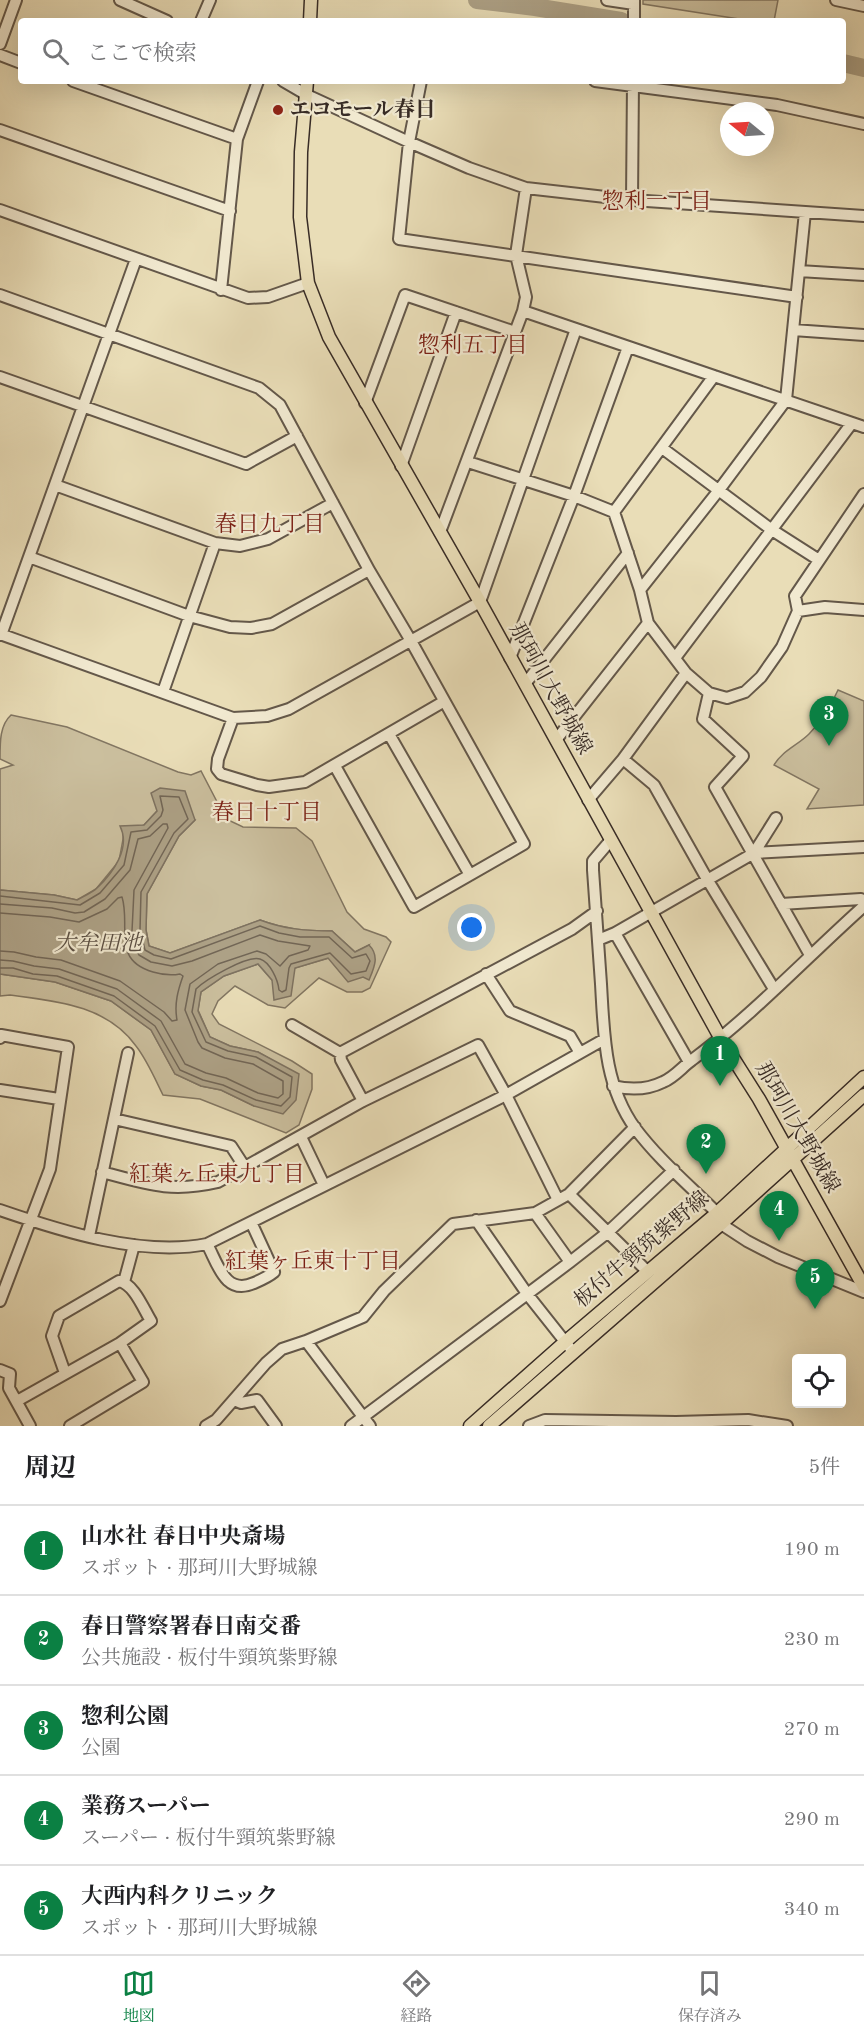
<!DOCTYPE html>
<html lang="ja">
<head>
<meta charset="utf-8">
<style>
	:root { --surface:#fff; --page:#f6f6f6; --text:#202124; --muted:#757577; --line:#e0e0e0; --accent:#0b8043 }
	body { margin:0; font-family:"Old Standard TT","Noto Serif JP",serif; background:var(--page); color:var(--text) }
	.controls { position:absolute; right:18px; bottom:18px; display:grid; overflow:hidden; border-radius:6px; box-shadow:0 6px 24px #0002 }
	.controls button { width:54px; height:54px; display:grid; place-items:center; padding:0; border:0; border-bottom:2px solid var(--line); background:var(--surface); color:var(--text); font:30px sans-serif }
	.compass { position:absolute; left:720px; top:102px; width:54px; height:54px; border-radius:50%; background:var(--surface); box-shadow:0 6px 24px #0002; rotate:288deg }
	.you { position:absolute; left:472px; top:928px; width:21px; height:21px; margin:-15px; border:4px solid #fff; border-radius:50%; background:#1a73e8; box-shadow:0 0 0 9px #1a73e833 }
	.badge { display:grid; place-items:center; width:39px; height:39px; border-radius:50%; background:var(--accent); color:#fff; font-size:20px; font-weight:700 }
	.pin { position:absolute; translate:-50% -50px; filter:drop-shadow(0 2px 3px #0008) }
	.pin::after { content:''; position:absolute; top:32px; width:21px; height:18px; background:inherit; clip-path:polygon(0 0,100% 0,50% 100%) }
	.list { margin:0; padding:0; list-style:none }
	h2 { display:flex; justify-content:space-between; align-items:center; height:78px; margin:0; padding:0 24px; font-size:26px }
	h2 small { font-size:20px; font-weight:400; color:var(--muted) }
	.list li { display:grid; grid-template-columns:39px 1fr auto; gap:18px; align-items:center; box-sizing:border-box; height:90px; padding:0 24px; border-top:2px solid var(--line) }
	.list b { display:block; font-size:22px; white-space:nowrap }
	.list p { margin:0; font-size:20px; white-space:nowrap; color:var(--muted) }
	.list em { font-size:20px; font-style:normal; color:var(--muted) }
	.icon { flex:none; width:33px; height:33px; fill:none; stroke:currentColor; stroke-width:2; stroke-linecap:round; stroke-linejoin:round }
	.map { position:relative; flex:none; width:864px; height:1426px; overflow:hidden }
	.search { position:absolute; background:var(--surface); box-shadow:0 6px 24px #0002; left:18px; right:18px; top:18px; height:66px; display:flex; align-items:center; gap:15px; box-sizing:border-box; padding:0 21px; border-radius:6px; color:var(--muted); font-size:22px }
	.sheet { height:528px; background:var(--surface) }
	nav { display:flex; justify-content:space-around; align-items:center; box-sizing:border-box; height:84px; border-top:2px solid var(--line); background:var(--surface); font-size:16px; color:var(--muted) }
	nav a { display:grid; justify-items:center; gap:3px }
	nav .on { color:var(--accent) }
	.map>svg:first-child { display:block }
	.green { fill:#cbbf9e; stroke:#827662; stroke-width:1.5 }
	.water { fill:#ada186; stroke:#7e7260; stroke-width:1.5 }
	.lines { fill:none; stroke-linecap:round; stroke-linejoin:round }
	.shore { stroke:#726656; stroke-width:1.5 }
	.river { stroke:#ada186; stroke-width:18 }
	.minor-casing { stroke:#64584a; stroke-width:14 }
	.major-casing { stroke:#382c26; stroke-width:15 }
	.minor { stroke:#f1e9d0; stroke-width:10 }
	.major { stroke:#e9ddb7; stroke-width:12 }
	.poi-dot { fill:#8f2418; stroke:#f1e9d0; stroke-width:2 }
	.labels { text-anchor:middle; dominant-baseline:central; stroke-width:4.5; stroke-linejoin:round; paint-order:stroke }
	.poi-label { font-size:21px; font-weight:bold; fill:#382c26; stroke:#f1e9d0; text-anchor:start }
	.street-label { font-size:21px; fill:#382c26; stroke:#f1e9d0 }
	.neighbourhood-label { font-size:22px; fill:#7a1f14; stroke:#f1e9d0 }
	.water-label { font-size:22px; font-style:italic; fill:#5b4f43; stroke:#f1e9d0 }
</style>
</head>
<body>
<div class="map">
<svg width="864" height="1426" viewBox="0 0 864 1426">
	<rect width="100%" height="100%" fill="#e9ddb7"/>
	<filter id="stains"><feTurbulence type="fractalNoise" baseFrequency=".00333" numOctaves="4"/><feColorMatrix values="0 0 0 0 .2 0 0 0 0 .09 0 0 0 0 .02 0 0 0 .5 -.17"/></filter>
	<radialGradient id="worn" r=".72"><stop offset=".6" stop-color="#630" stop-opacity="0"/><stop offset="1" stop-color="#630" stop-opacity=".3"/></radialGradient>
	<!-- green -->
	<path class="green" d="M 643,0 L 778,0 L 774,21 L 752,21 L 643,4 Z
		M 838,690 L 864,701 L 864,805 L 807,809 L 819,789 L 774,765 C 782,751 798,745 809,734 C 822,721 831,706 838,690 Z
		M 11,715 L 67,727 L 178,772 L 191,775 L 201,771 L 226,819 L 243,827 L 296,828 L 312,841 L 347,912 L 364,929 L 386,937 L 391,942 L 370,988 L 362,992 L 347,992 L 319,978 L 285,1008 L 268,1005 L 235,986 L 218,1001 L 212,1014 L 219,1024 L 292,1061 L 312,1074 L 312,1089 L 299,1125 L 286,1133 L 200,1099 L 163,1095 C 155,1079 147,1060 136,1046 C 107,1005 55,1001 10,995 L 0,996 L 0,974 L 55,982 L 111,1001 L 151,1030 L 175,1074 L 201,1086 L 221,1090 L 254,1106 L 277,1063 L 258,1052 L 230,1046 L 210,1037 L 198,1010 L 201,992 L 224,976 L 258,964 L 272,980 L 295,968 L 329,958 L 348,981 L 369,945 L 355,952 L 332,931 C 306,931 284,929 260,920 L 170,953 L 149,946 L 146,930 L 147,894 L 179,836 L 195,820 L 157,811 L 144,825 L 124,834 L 119,861 L 96,889 L 77,900 L 54,895 L 0,890 L 0,769 L 13,765 L 0,759 C 0,741 0,725 11,715 Z"/>
	<!-- water -->
	<path class="water" d="M 160,788 L 185,791 L 195,820 L 179,836 L 147,894 L 146,930 L 149,946 L 170,953 L 260,920 C 284,929 306,931 332,931 L 355,952 L 369,945 C 380,956 374,968 369,980 L 363,977 L 348,982 L 328,958 L 295,968 L 291,996 L 274,1000 L 272,980 L 258,964 L 224,976 L 201,992 L 198,1011 L 210,1037 L 230,1046 L 258,1052 L 299,1074 L 296,1100 L 283,1114 L 254,1106 L 221,1090 L 201,1086 L 175,1074 L 151,1030 L 111,1001 L 55,982 L 0,974 L 0,890 L 54,895 L 77,900 C 84,896 92,893 97,888 C 113,873 131,848 120,826 L 144,825 L 157,811 L 151,793 Z"/>
	<g class="lines">
		<!-- shore -->
		<path class="shore" d="M 0,896 L 80,905 L 100,893 L 124,865 L 131,832 L 147,830 L 161,816 L 163,810 L 160,796 L 179,797 L 188,819 L 174,833 L 141,892 L 140,930 L 145,950 L 154,955 L 171,959 L 260,926 L 279,933 L 300,937 L 329,937 L 352,958 L 366,954 L 370,961 L 366,971 L 351,974 L 330,953 L 291,964 L 289,968 L 286,990 L 282,992 L 279,990 C 278,980 270,962 260,959 C 247,955 205,980 196,989 L 192,1012 L 206,1042 L 228,1051 L 256,1057 L 292,1077 L 290,1097 L 281,1106 L 256,1100 L 223,1085 L 203,1080 L 180,1070 L 155,1026 L 114,996 L 57,976 L 33,974 L 13,968 L 0,968
			M 0,904 L 52,908 L 75,913 L 84,912 L 105,899 L 130,870 L 138,839 L 150,836 L 163,824 L 167,824 L 168,828 L 134,890 L 132,931 L 135,948 L 139,955 L 151,962 L 172,966 L 192,961 L 260,935 L 278,941 L 310,946 L 308,950 L 289,956 L 280,966 L 266,954 L 257,951 L 218,964 L 190,984 L 185,1010 L 198,1042 L 202,1048 L 225,1058 L 253,1064 L 283,1081 L 283,1094 L 278,1098 L 258,1093 L 226,1078 L 206,1073 L 185,1064 L 161,1021 L 117,989 L 59,969 L 34,966 L 13,961 L 0,960
			M 0,913 L 50,917 L 79,922 L 107,909 L 118,898 L 122,897 C 131,926 111,960 153,972 C 163,975 170,976 180,974 L 183,976 C 178,990 174,1004 177,1020 L 172,1021 L 164,1012 L 120,981 L 61,960 L 36,957 L 14,952 L 0,951"/>
		<!-- river -->
		<path class="river" d="M 477,0 L 535,7 L 621,21
			M 843,63 L 864,68"/>
		<defs>
			<path id="minor" d="M 120,0 L 167,21
				M 607,0 L 634,4
				M 836,0 L 864,6
				M 201,21 L 210,0
				M 634,21 L 634,0
				M 0,44 L 16,0
				M 0,55 L 21,63
				M 73,81 L 237,139
				M 283,81 L 307,95 L 409,142 L 469,168 L 526,188 L 632,200 L 864,216
				M 421,81 L 409,142 L 399,239 L 797,297
				M 595,81 L 777,105 L 864,124
				M 0,130 L 230,211
				M 632,200 L 633,81
				M 0,210 L 248,298 L 268,297 L 308,283
				M 805,212 L 799,271 L 864,275
				M 221,290 L 237,139 L 258,81
				M 0,295 L 259,388 L 280,405 L 369,570 L 411,641 L 524,844 L 414,907 L 335,766
				M 523,311 L 864,427
				M 793,330 L 864,335
				M 0,377 L 246,464 L 297,436
				M 365,403 L 405,295 L 515,332
				M 662,448 L 772,530 L 819,560
				M 468,462 L 574,496 L 614,512 L 714,376
				M 401,466 L 456,312
				M 55,485 L 215,543 L 240,546 L 268,539 L 333,503
				M 614,512 L 640,590 L 648,623 L 686,673 L 709,693 L 727,698 L 745,692 L 761,677 L 782,647 L 798,611 L 825,607 L 864,610
				M 440,532 L 523,311 L 526,297 L 516,255 L 526,188
				M 29,557 L 189,616 L 230,627 L 251,628 L 272,624 L 369,570
				M 640,590 L 719,490 L 786,400 L 799,271
				M 798,611 L 795,596 L 864,494
				M 0,634 L 233,718 L 267,716 L 289,709 L 480,602 L 576,329
				M 1,635 L 136,259
				M 510,658 L 574,496 L 628,347
				M 675,658 L 852,423
				M 525,684 L 628,553
				M 163,692 L 215,543
				M 709,693 L 703,719 L 743,756 L 715,787 L 810,955
				M 233,718 L 218,759 L 217,769 L 221,774 L 257,785 L 269,787 L 305,782 L 443,702
				M 389,734 L 470,875
				M 556,740 L 648,623
				M 623,759 L 654,785 L 707,879 L 774,989
				M 588,800 L 623,759 L 686,673
				M 610,841 L 593,861 L 593,870 C 596,908 598,946 601,984 C 604,1034 604,1085 635,1128 C 658,1159 690,1186 717,1213
				M 754,853 L 776,818
				M 781,904 L 861,899 L 864,901
				M 615,933 L 689,1062
				M 598,940 L 615,933 L 754,853 L 864,847
				M 486,974 L 510,1011 L 570,1036 L 580,1053
				M 292,1025 L 340,1053
				M 0,1038 L 1,1035 L 68,1047 L 50,1169 L 0,1301
				M 613,1086 C 630,1090 647,1090 663,1082 C 675,1077 682,1067 692,1060 C 754,1014 807,957 864,906
				M 0,1090 L 59,1099
				M 363,1101 L 341,1060 L 340,1053 L 572,929 L 597,911
				M 114,1119 L 231,1146 L 244,1166
				M 301,1137 L 324,1185
				M 102,1172 C 147,1184 171,1193 218,1182 L 363,1101 L 478,1045 L 506,1095 L 558,1200
				M 569,1194 L 648,1272
				M 0,1210 C 61,1231 142,1257 207,1244 L 506,1095 L 603,1040
				M 535,1213 L 570,1262
				M 476,1220 L 528,1295 L 570,1348
				M 721,1224 L 747,1241 L 778,1257 L 864,1292
				M 89,1236 L 128,1053
				M 207,1244 C 218,1264 225,1296 254,1283 C 261,1280 268,1277 274,1272 L 251,1222
				M 124,1282 L 134,1245
				M 306,1341 L 370,1426
				M 0,1370 L 10,1374 L 9,1388 L 30,1426
				M 234,1400 L 241,1403 L 257,1400 L 276,1426
				M 17,1401 L 120,1343 L 151,1321 C 143,1308 134,1284 119,1281 L 59,1316 L 52,1336 L 65,1373
				M 70,1426 L 143,1382 L 120,1343
				M 206,1426 L 216,1420 L 266,1363 L 282,1349 L 306,1341 L 363,1317 L 384,1291 L 453,1224 L 535,1213 L 569,1194 L 635,1127
				M 351,1426 L 570,1262 L 607,1233 L 674,1170
				M 529,1426 L 545,1420 L 676,1422 L 748,1420 L 787,1426"/>
			<path id="major" d="M 310,21 L 311,0
				M 307,81 L 301,152 L 300,217 L 308,283 L 329,337 L 480,602 L 721,1039 L 759,1099 L 864,1287
				M 470,1426 L 565,1342 L 717,1213 L 864,1077
				M 489,1426 L 721,1224 L 864,1095"/>
		</defs>
		<!-- minor casing -->
		<use href="#minor" class="minor-casing"/>
		<!-- major casing -->
		<use href="#major" class="major-casing"/>
		<!-- minor -->
		<use href="#minor" class="minor"/>
		<!-- major -->
		<use href="#major" class="major"/>
	</g>
	<!-- markers -->
	<circle class="poi-dot" cx="278" cy="110" r="6"/>
	<g class="labels">
		<!-- poi labels -->
		<g class="poi-label">
			<text x="290" y="110">エコモール春日</text>
		</g>
		<!-- street labels -->
		<g class="street-label">
			<text transform="translate(550 689) rotate(61)">那珂川大野城線</text>
			<text transform="translate(797 1128) rotate(60)">那珂川大野城線</text>
			<text transform="translate(642 1250) rotate(-40)">板付牛頸筑紫野線</text>
		</g>
		<!-- neighbourhood labels -->
		<g class="neighbourhood-label">
			<text x="657" y="202">惣利一丁目</text>
			<text x="473" y="346">惣利五丁目</text>
			<text x="270" y="525">春日九丁目</text>
			<text x="267" y="813">春日十丁目</text>
			<text x="217" y="1175">紅葉ヶ丘東九丁目</text>
			<text x="313" y="1262">紅葉ヶ丘東十丁目</text>
		</g>
		<!-- water labels -->
		<g class="water-label">
			<text x="98" y="944">大牟田池</text>
		</g>
	</g>
	<rect width="100%" height="100%" filter="url(#stains)"/>
	<rect width="100%" height="100%" fill="url(#worn)"/>
</svg>
<div class="controls">
<button><svg class="icon" aria-label="locate" viewBox="0 0 24 24"><circle cx="12" cy="12" r="6"/><path d="M12 2v4M12 18v4M2 12h4M18 12h4"/></svg></button>
</div>
<svg class="compass" viewBox="-18 -18 36 36"><path d="M0-13l5 13h-10z" fill="#e53935"/><path d="M0 13l5-13h-10z" fill="#757577"/></svg>
<div class="you"></div>
<div class="pin badge" style="left:720px;top:1086px">1</div>
<div class="pin badge" style="left:706px;top:1174px">2</div>
<div class="pin badge" style="left:829px;top:746px">3</div>
<div class="pin badge" style="left:779px;top:1241px">4</div>
<div class="pin badge" style="left:815px;top:1309px">5</div>
<div class="search"><svg class="icon" aria-label="search" viewBox="0 0 24 24"><circle cx="10" cy="10" r="6"/><path d="M15 15l6 6"/></svg>ここで検索</div>
</div>
<section class="sheet">
<h2>周辺<small>5件</small></h2>
<ul class="list">
<li><span class="badge">1</span><div><b>山水社 春日中央斎場</b><p>スポット · 那珂川大野城線</p></div><em>190 m</em></li>
<li><span class="badge">2</span><div><b>春日警察署春日南交番</b><p>公共施設 · 板付牛頸筑紫野線</p></div><em>230 m</em></li>
<li><span class="badge">3</span><div><b>惣利公園</b><p>公園</p></div><em>270 m</em></li>
<li><span class="badge">4</span><div><b>業務スーパー</b><p>スーパー · 板付牛頸筑紫野線</p></div><em>290 m</em></li>
<li><span class="badge">5</span><div><b>大西内科クリニック</b><p>スポット · 那珂川大野城線</p></div><em>340 m</em></li>
</ul>
</section>
<nav>
<a class="on"><svg class="icon" aria-label="map" viewBox="0 0 24 24"><path d="M3 6l6-2 6 2 6-2v14l-6 2-6-2-6 2zM9 4v14M15 6v14"/></svg>地図</a>
<a><svg class="icon" aria-label="directions" viewBox="0 0 24 24"><path d="M12 3l9 9-9 9-9-9zM9 14v-3h6M13 9l2 2-2 2"/></svg>経路</a>
<a><svg class="icon" aria-label="saved" viewBox="0 0 24 24"><path d="M7 4h10v16l-5-4-5 4z"/></svg>保存済み</a>
</nav>
</body>
</html>
